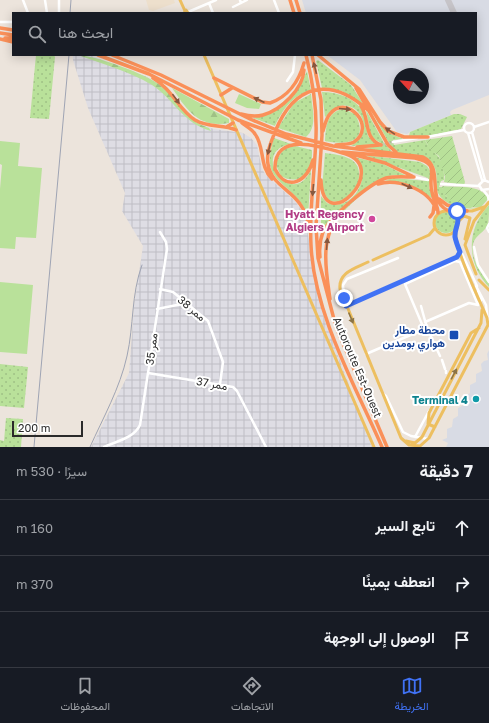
<!DOCTYPE html>
<html lang="ar">
<head>
<meta charset="utf-8">
<style>
	:root { --surface:#171b24; --page:#242831; --text:#f1f3f6; --muted:#9ea1a6; --line:#363941; --accent:#4072f5 }
	body { margin:0; font-family:"Golos Text",Vazirmatn,sans-serif; background:var(--page); color:var(--text); direction:rtl }
	.compass { position:absolute; left:393px; top:68px; width:36px; height:36px; border-radius:50%; background:var(--surface); box-shadow:0 2px 10px #0003; rotate:296deg }
	.scale { position:absolute; left:12px; bottom:10px; width:71px; box-sizing:border-box; padding-left:4px; border:2px solid #2a2a2a; border-top:0; font-size:11px; line-height:14px; white-space:nowrap; color:#2a2a2a; -webkit-text-stroke:3px #fff; paint-order:stroke }
	.stop { position:absolute; width:12px; height:12px; margin:-9px; border:3px solid #4072f5; border-radius:50%; background:#fff }
	.stop.end { background:#4072f5; border-color:#fff; box-shadow:0 1px 4px #0008 }
	.list { margin:0; padding:0; list-style:none }
	h2 { display:flex; justify-content:space-between; align-items:center; height:52px; margin:0; padding:0 16px; font-size:17px }
	h2 small { font-size:13px; font-weight:400; color:var(--muted) }
	.list li { display:grid; grid-template-columns:26px 1fr auto; gap:12px; align-items:center; box-sizing:border-box; height:56px; padding:0 16px; border-top:1px solid var(--line) }
	.list b { display:block; font-size:15px; white-space:nowrap }
	.list em { font-size:13px; font-style:normal; color:var(--muted) }
	.icon { flex:none; width:22px; height:22px; fill:none; stroke:currentColor; stroke-width:2; stroke-linecap:round; stroke-linejoin:round }
	.map { position:relative; flex:none; width:489px; height:447px; overflow:hidden; direction:ltr }
	.search { position:absolute; background:var(--surface); box-shadow:0 2px 10px #0003; left:12px; right:12px; top:12px; height:44px; display:flex; align-items:center; gap:10px; box-sizing:border-box; padding:0 14px; border-radius:0px; color:var(--muted); font-size:15px }
	.sheet { height:220px; background:var(--surface) }
	nav { display:flex; justify-content:space-around; align-items:center; box-sizing:border-box; height:56px; border-top:1px solid var(--line); background:var(--surface); font-size:11px; color:var(--muted) }
	nav a { display:grid; justify-items:center; gap:2px }
	nav .on { color:var(--accent) }
	.map>svg:first-child { display:block }
	.industrial { fill:url(#industrial-grid) }
	.education { fill:#eddfcc }
	.airport { fill:#d8dbe4; fill-rule:evenodd }
	.grass { fill:url(#grass-dots) }
	.forest { fill:url(#forest-firs) }
	.park { fill:#b9e19a }
	.garden { fill:url(#garden-furrows) }
	.lines { fill:none; stroke-linecap:round; stroke-linejoin:round }
	.taxiway { stroke:#c6c4c8; stroke-width:6 }
	.minor-tunnel { stroke:#c5bfb8; stroke-width:2.5; stroke-dasharray:2.5 1; stroke-linecap:butt }
	.minor { stroke:#fff; stroke-width:2.5 }
	.major { stroke:#edbf60; stroke-width:3 }
	.highway { stroke:#fa9059; stroke-width:3.5 }
	.rail { stroke:#9fa4b4; stroke-width:1 }
	.oneway { fill:#88583f }
	.oneway2 { fill:#8c7445 }
	.route { stroke:#4072f5; stroke-width:5 }
	.hotel-dot { fill:#d1479c; stroke:#fff; stroke-width:1.5 }
	.transit-dot { fill:#1a4fb4; stroke:#fff; stroke-width:1.5 }
	.culture-dot { fill:#0f9aa8; stroke:#fff; stroke-width:1.5 }
	.labels { text-anchor:middle; dominant-baseline:central; stroke-width:4; stroke-linejoin:round; paint-order:stroke }
	.hotel-label { font-size:11px; font-weight:bold; fill:#b23c85; stroke:#fff; text-anchor:end }
	.street-label { font-size:11px; fill:#2a2a2a; stroke:#fff }
	.transit-label { font-size:11px; font-weight:bold; fill:#164399; stroke:#fff; text-anchor:end }
	.culture-label { font-size:11px; font-weight:bold; fill:#0d838f; stroke:#fff; text-anchor:end }
</style>
</head>
<body>
<div class="map">
<svg width="489" height="447" viewBox="0 0 489 447">
	<defs>
		<pattern id="industrial-grid" width="8" height="8" patternUnits="userSpaceOnUse"><rect width="8" height="8" fill="#dedde4"/><path d="M0 4h8M4 0v8" fill="none" stroke="#bfbec4"/></pattern>
		<pattern id="grass-dots" width="8" height="8" patternUnits="userSpaceOnUse"><rect width="8" height="8" fill="#b9e19a"/><path d="M2 2h.1M6 6h.1" fill="none" stroke="#9fc185" stroke-width="1.8" stroke-linecap="round"/></pattern>
		<pattern id="forest-firs" width="22" height="20" patternUnits="userSpaceOnUse"><rect width="22" height="20" fill="#b9e19a"/><path d="M5 1l3.5 6h-7zM16 11l3.5 6h-7z" fill="#9fc185"/></pattern>
		<pattern id="garden-furrows" width="10" height="10" patternUnits="userSpaceOnUse"><rect width="10" height="10" fill="#b9e19a"/><path d="M-1 1l2-2M0 10L10 0M9 11l2-2" fill="none" stroke="#9fc185"/></pattern>
	</defs>
	<rect width="100%" height="100%" fill="#ece4dc"/>
	<!-- industrial -->
	<path class="industrial" d="M 73,55 L 89,55 L 147,77 L 166,88 L 189,116 L 196,123 L 214,129 L 243,133 L 251,138 L 257,145 L 262,169 L 266,175 L 295,201 L 305,215 L 315,280 L 324,317 L 372,447 L 91,447 L 129,373 L 134,307 L 143,246 L 122,211 L 125,193 L 88,108 L 73,60 Z"/>
	<!-- education -->
	<path class="education" d="M 146,0 L 174,0 L 175,3 L 153,11 L 149,10 Z"/>
	<!-- airport -->
	<path class="airport" d="M 302,0 L 489,0 L 489,95 L 452,110 L 450,112 L 451,115 L 410,132 L 407,134 L 397,132 L 360,80 L 327,55 L 476,55 L 476,13 L 306,13 ZM 399,74 L 423,74 L 423,98 L 399,98 Z
		M 489,350 L 489,447 L 446,447 L 448,443 L 442,440 L 447,438 L 447,429 L 452,427 L 453,419 L 458,416 L 458,408 L 464,405 L 464,397 L 470,393 L 470,385 L 476,382 L 476,374 L 482,371 L 481,364 L 484,361 L 488,360 L 487,354 Z"/>
	<!-- grass -->
	<path class="grass" d="M 36,55 L 54,55 L 55,57 L 49,119 L 30,118 Z
		M 318,60 L 351,85 L 364,105 L 342,91 L 322,88 L 316,61 Z
		M 307,71 L 311,90 C 292,96 283,109 275,126 L 253,118 L 272,113 L 300,86 Z
		M 322,92 C 339,92 354,98 364,112 L 368,136 L 376,144 L 351,146 C 356,142 362,139 363,132 C 367,117 354,103 340,106 C 332,108 330,114 325,117 Z
		M 311,94 C 312,107 318,127 306,137 L 278,128 L 294,103 Z
		M 369,106 L 391,134 L 403,139 L 393,140 L 394,145 L 425,140 C 428,147 432,149 437,155 C 442,159 445,174 444,180 L 441,181 L 439,187 L 442,187 L 446,196 L 473,208 L 481,207 C 469,211 445,207 438,193 C 434,182 440,174 432,163 L 398,153 L 391,147 Z
		M 343,109 L 355,114 C 370,141 348,146 325,141 C 326,128 326,112 343,109 Z
		M 366,110 L 384,143 L 393,153 L 365,148 L 382,146 L 381,143 L 371,137 Z
		M 454,114 L 460,114 L 467,117 L 461,129 L 427,136 L 409,136 L 410,132 Z
		M 274,138 L 291,144 C 248,151 292,211 311,170 L 308,217 C 306,213 304,207 301,203 C 281,177 261,180 274,138 Z
		M 295,146 L 312,150 C 312,155 312,164 310,169 C 303,181 291,182 281,176 L 275,163 L 284,148 Z
		M 325,153 C 333,154 343,155 350,159 C 364,166 360,185 351,195 C 348,198 344,200 340,202 L 329,201 L 322,189 Z
		M 364,155 L 420,162 L 427,166 L 431,172 L 429,188 L 434,199 C 418,191 401,179 384,181 L 393,178 L 427,181 L 428,178 Z
		M 354,157 L 383,164 L 405,175 L 393,175 L 374,182 L 321,233 L 321,196 L 327,203 C 352,213 375,175 354,157 Z
		M 489,205 C 489,211 489,219 488,224 C 486,230 480,233 476,238 C 466,250 480,274 489,283 L 489,287 C 466,263 466,229 489,205 Z
		M435 222a11 11 0 1 1 22 0a11 11 0 1 1-22 0Z
		M 0,364 L 28,367 L 24,408 L 0,406 Z
		M 6,418 L 23,419 L 21,447 L 0,447 L 0,440 L 4,441 Z"/>
	<!-- forest -->
	<path class="forest" d="M 78,55 C 94,55 149,75 161,86 C 179,101 184,120 209,128 L 211,131 C 182,123 174,99 152,85 C 129,71 102,64 78,55 Z
		M 172,88 L 229,119 L 229,123 C 198,128 188,111 172,88 Z"/>
	<!-- park -->
	<path class="park" d="M 239,94 L 261,104 L 259,109 L 247,108 L 235,103 Z
		M 0,141 L 20,143 L 18,166 L 42,168 L 36,238 L 16,237 L 15,249 L 0,248 L 0,189 L 2,165 L 0,164 Z
		M 0,282 L 33,285 L 27,354 L 0,352 Z"/>
	<!-- garden -->
	<path class="garden" d="M 452,136 L 465,182 L 464,185 L 444,182 L 445,177 L 439,156 L 430,149 L 425,140 Z
		M 442,186 C 456,188 481,183 488,199 L 481,207 C 468,209 443,202 442,186 Z"/>
	<g class="lines">
		<!-- taxiway -->
		<path class="taxiway" d="M 448,0 L 454,13"/>
		<!-- minor-tunnel -->
		<path class="minor-tunnel" d="M 381,145 L 393,142"/>
		<!-- minor -->
		<path class="minor" d="M 23,0 L 28,13
			M 45,0 L 47,13
			M 240,0 L 241,3 L 247,0
			M 274,0 L 279,13
			M 209,3 L 213,13
			M 233,7 L 241,3
			M 188,12 L 216,0
			M 59,13 L 59,0
			M 0,22 L 13,22
			M 287,81 L 293,72 L 295,55
			M464 128a5 5 0 1 1 10 0a5 5 0 1 1-10 0Z
			M 474,127 L 489,122
			M 472,132 L 485,180
			M 468,133 L 482,180
			M 427,137 L 464,130
			M 393,142 L 417,138
			M 414,177 L 428,180
			M 489,182 L 484,180 L 479,185 L 482,190 L 489,189
			M 441,184 L 479,186
			M 484,191 L 488,196 L 489,202
			M 489,224 L 487,228 L 489,232
			M 458,245 L 477,286
			M 474,247 L 478,265 L 489,282
			M 476,286 L 486,305 L 488,323
			M 160,289 L 173,292 L 208,321 L 223,362 L 220,384
			M 344,298 L 343,285 L 347,279 L 398,258
			M 346,305 L 456,257 L 460,252
			M 421,306 L 427,328 L 440,356
			M 157,309 L 187,303
			M 425,322 L 469,303 L 478,305 L 481,300 L 478,291
			M 424,329 L 405,284 L 455,261 L 460,262 L 478,305
			M 366,354 L 427,328
			M 442,360 L 445,369
			M 446,371 L 446,373
			M 148,373 L 233,387 L 237,391 L 266,447
			M 382,393 L 386,396 L 403,432 L 411,436 L 428,439
			M 415,437 L 429,411
			M 104,447 C 117,441 134,438 140,425 L 167,249 L 166,242 L 160,232"/>
		<!-- major -->
		<path class="major" d="M 180,0 L 185,11
			M 184,13 L 186,10 L 188,13
			M 204,55 L 374,447
			M434 223a12 12 0 1 1 24 0a12 12 0 1 1-24 0Z
			M 452,211 L 472,211 L 484,207
			M 459,221 L 464,216 L 470,218 L 465,239
			M 373,260 L 429,235 L 435,228
			M 368,262 C 356,268 338,272 340,289 L 401,438 L 409,445 L 420,446 L 429,438 L 488,325 L 487,318 C 480,301 453,246 456,231
			M 476,274 L 465,245 L 474,221 L 489,202
			M 479,280 L 489,290
			M 435,427 L 428,424 L 429,413 L 471,333 L 479,328
			M 406,441 L 415,443 L 422,437 L 481,323 L 482,310"/>
		<!-- highway -->
		<path class="highway" d="M 290,0 L 294,13
			M 296,0 L 300,13
			M 0,28 L 13,30
			M 0,33 L 13,35
			M 5,38 L 13,38
			M 0,39 L 13,42
			M 98,55 L 149,74 L 238,120 L 301,143
			M 112,55 L 161,75 L 250,119 L 286,134 L 333,146 L 423,157 C 445,168 425,198 447,210
			M 306,55 C 313,82 317,108 316,136 C 315,172 309,208 311,245 C 314,314 355,385 382,447
			M 312,55 L 321,100 L 322,135 L 316,226 L 318,258 L 336,327 L 387,447
			M 318,55 L 359,89 L 380,122 L 388,131 L 404,137 L 428,137
			M 153,78 C 173,90 178,109 195,120 C 208,128 223,124 236,130
			M 214,78 L 262,102 L 270,103 C 288,97 299,81 304,63
			M 356,88 L 388,145 L 396,152
			M 221,95 L 232,88
			M 361,106 C 370,119 363,138 381,145
			M 241,114 C 248,116 256,117 263,115 C 281,110 303,89 304,70
			M 242,123 C 247,127 252,129 255,134 C 265,147 259,166 272,179
			M 228,126 L 233,123
			M 323,131 C 325,125 326,118 330,114 C 347,93 377,127 354,142 C 349,145 342,144 336,145
			M 357,147 L 380,145
			M 342,152 L 415,158 C 442,164 427,176 432,192 C 433,200 438,205 438,213
			M 352,154 L 385,163 L 412,176
			M 313,160 C 308,181 287,193 275,169 C 274,130 323,147 346,154 C 391,169 323,239 321,180
			M 378,184 C 397,178 428,189 436,209
			M 439,199 L 447,205 L 467,211
			M 430,217 L 433,213 L 434,206
			M 309,230 C 308,220 306,212 300,204 C 290,189 271,184 268,164 C 266,153 271,142 275,132 C 294,84 330,76 368,110
			M 320,257 C 319,248 320,240 323,232 C 331,216 369,184 386,178 C 395,176 405,177 414,177
			M 330,299 C 326,271 319,236 341,214"/>
		<!-- rail -->
		<path class="rail" d="M 70,13 L 71,0
			M 34,447 L 69,55
			M 90,447 C 103,418 120,388 127,356 C 134,325 131,295 142,265"/>
	</g>
	<!-- one-way arrows -->
	<defs><path id="oneway-solid" d="M-6-.8H1V-3.2L6.5 0L1 3.2V.8H-6Z"/></defs>
	<g class="oneway">
		<use href="#oneway-solid" transform="translate(315 68) rotate(-104)"/>
		<use href="#oneway-solid" transform="translate(176 99) rotate(54)"/>
		<use href="#oneway-solid" transform="translate(259 100) rotate(-156)"/>
		<use href="#oneway-solid" transform="translate(345 109) rotate(5)"/>
		<use href="#oneway-solid" transform="translate(390 131) rotate(-146)"/>
		<use href="#oneway-solid" transform="translate(269 149) rotate(104)"/>
		<use href="#oneway-solid" transform="translate(407 186) rotate(25)"/>
		<use href="#oneway-solid" transform="translate(313 190) rotate(95)"/>
		<use href="#oneway-solid" transform="translate(327 244) rotate(-85)"/>
	</g>
	<g class="oneway2">
		<use href="#oneway-solid" transform="translate(351 318) rotate(67)"/>
		<use href="#oneway-solid" transform="translate(454 374) rotate(-62)"/>
	</g>
	<g class="lines">
		<!-- route -->
		<path class="route" d="M 344,298 L 346,306 L 457,257 L 460,252 C 458,247 456,242 455,237 C 454,226 464,220 452,211 L 457,211"/>
	</g>
	<!-- markers -->
	<circle class="hotel-dot" cx="372" cy="219" r="4"/>
	<rect class="transit-dot" x="449" y="330" width="10" height="10" rx="2"/>
	<circle class="culture-dot" cx="476" cy="399" r="4"/>
	<g class="labels">
		<!-- hotel labels -->
		<g class="hotel-label">
			<text x="364" y="213">Hyatt Regency<tspan x="364" dy="13">Algiers Airport</tspan></text>
		</g>
		<!-- street labels -->
		<g class="street-label">
			<text transform="translate(192 308) rotate(40)">ممر 38</text>
			<text transform="translate(151 349) rotate(-82)">ممر 35</text>
			<text transform="translate(358 367) rotate(67)">Autoroute Est-Ouest</text>
			<text transform="translate(212 383) rotate(10)">ممر 37</text>
		</g>
		<!-- transit labels -->
		<g class="transit-label">
			<text x="445" y="329">محطة مطار<tspan x="445" dy="13">هواري بومدين</tspan></text>
		</g>
		<!-- culture labels -->
		<g class="culture-label">
			<text x="468" y="399">Terminal 4</text>
		</g>
	</g>
</svg>
<svg class="compass" viewBox="-18 -18 36 36"><path d="M0-13l5 13h-10z" fill="#e53935"/><path d="M0 13l5-13h-10z" fill="#9ea1a6"/></svg>
<div class="scale">200 m</div>
<div class="stop" style="left:457px;top:211px"></div>
<div class="stop end" style="left:344px;top:298px"></div>
<div class="search"><svg class="icon" aria-label="search" viewBox="0 0 24 24"><circle cx="10" cy="10" r="6"/><path d="M15 15l6 6"/></svg>ابحث هنا</div>
</div>
<section class="sheet">
<h2>7 دقيقة<small>سيرًا · 530 m</small></h2>
<ul class="list">
<li><svg class="icon" aria-label="ahead" viewBox="0 0 24 24"><path d="M12 20V5M6 11l6-6 6 6"/></svg><div><b>تابع السير</b></div><em>160 m</em></li>
<li><svg class="icon" aria-label="right" viewBox="0 0 24 24"><path d="M7 20v-9h11M14 6l5 5-5 5"/></svg><div><b>انعطف يمينًا</b></div><em>370 m</em></li>
<li><svg class="icon" aria-label="arrive" viewBox="0 0 24 24"><path d="M6 21V4h12l-3 4 3 4H6"/></svg><div><b>الوصول إلى الوجهة</b></div></li>
</ul>
</section>
<nav>
<a class="on"><svg class="icon" aria-label="map" viewBox="0 0 24 24"><path d="M3 6l6-2 6 2 6-2v14l-6 2-6-2-6 2zM9 4v14M15 6v14"/></svg>الخريطة</a>
<a><svg class="icon" aria-label="directions" viewBox="0 0 24 24"><path d="M12 3l9 9-9 9-9-9zM9 14v-3h6M13 9l2 2-2 2"/></svg>الاتجاهات</a>
<a><svg class="icon" aria-label="saved" viewBox="0 0 24 24"><path d="M7 4h10v16l-5-4-5 4z"/></svg>المحفوظات</a>
</nav>
</body>
</html>
